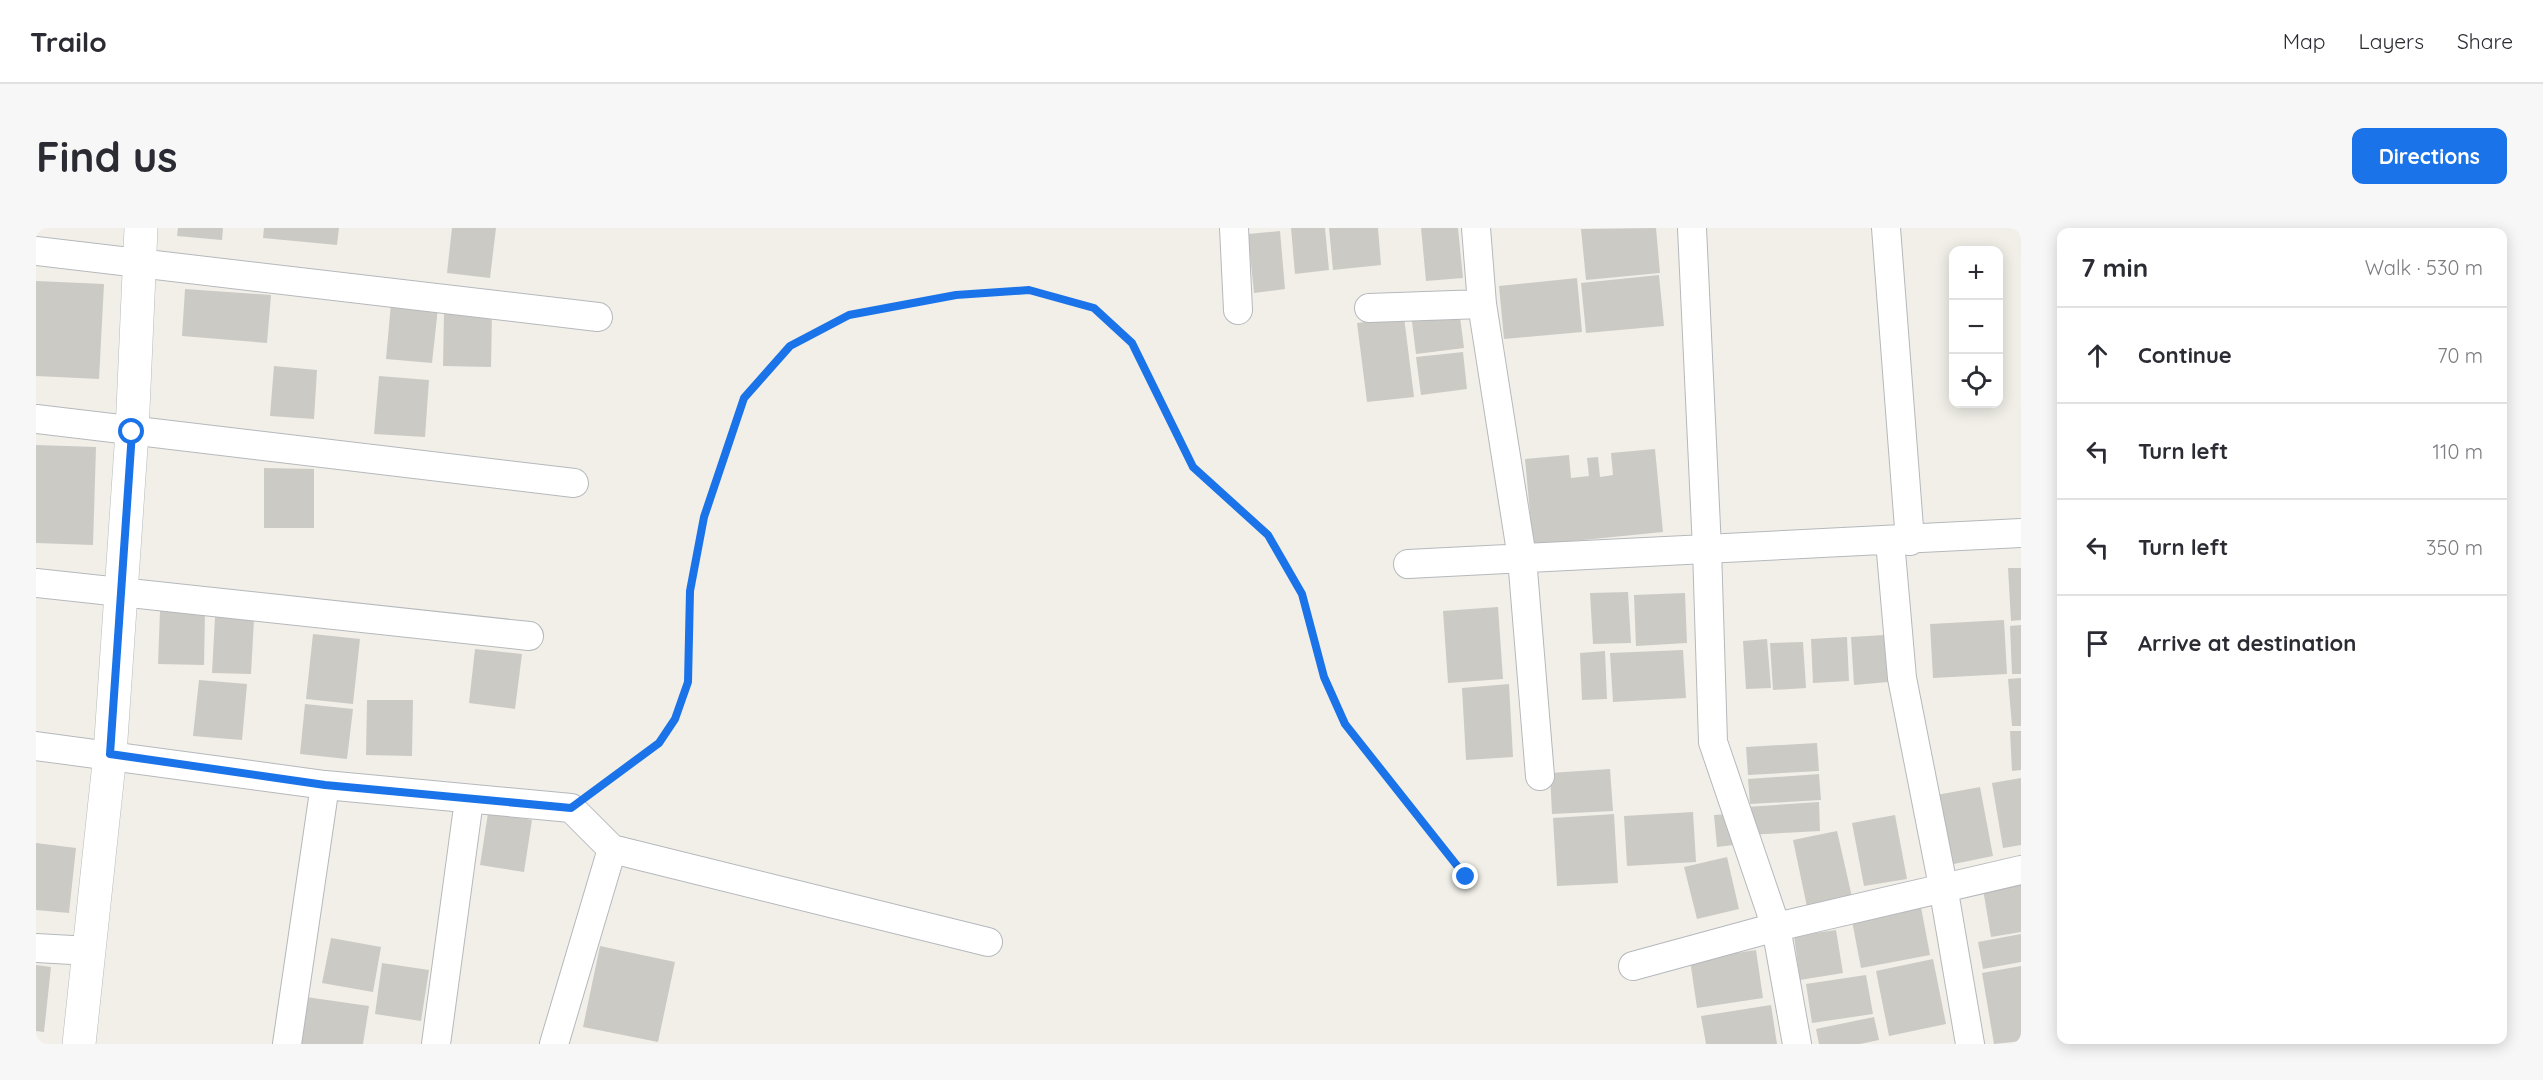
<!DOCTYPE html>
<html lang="en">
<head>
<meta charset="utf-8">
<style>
	:root { --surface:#fff; --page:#f7f7f7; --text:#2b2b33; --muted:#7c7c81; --line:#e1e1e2; --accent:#1a73e8 }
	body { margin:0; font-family:Quicksand,sans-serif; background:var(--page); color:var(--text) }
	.controls { position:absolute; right:18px; top:18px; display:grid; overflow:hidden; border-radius:12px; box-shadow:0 3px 15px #0003 }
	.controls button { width:54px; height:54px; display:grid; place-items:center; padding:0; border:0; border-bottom:2px solid var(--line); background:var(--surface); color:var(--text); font:30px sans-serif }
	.stop { position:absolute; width:18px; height:18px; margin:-14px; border:4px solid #1a73e8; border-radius:50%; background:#fff }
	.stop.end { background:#1a73e8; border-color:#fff; box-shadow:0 2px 6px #0008 }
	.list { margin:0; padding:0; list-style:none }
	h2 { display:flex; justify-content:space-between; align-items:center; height:78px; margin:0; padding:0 24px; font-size:26px }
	h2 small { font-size:20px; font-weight:400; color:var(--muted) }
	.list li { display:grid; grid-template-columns:39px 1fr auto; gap:18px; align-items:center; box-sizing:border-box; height:96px; padding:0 24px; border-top:2px solid var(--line) }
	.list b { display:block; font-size:22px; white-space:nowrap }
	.list em { font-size:20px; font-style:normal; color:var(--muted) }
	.icon { flex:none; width:33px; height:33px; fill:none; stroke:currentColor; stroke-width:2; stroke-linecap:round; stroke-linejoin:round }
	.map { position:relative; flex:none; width:1985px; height:816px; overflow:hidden; border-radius:12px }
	header { display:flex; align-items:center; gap:36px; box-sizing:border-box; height:84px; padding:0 30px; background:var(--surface); border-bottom:2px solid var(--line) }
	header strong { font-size:28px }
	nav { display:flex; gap:33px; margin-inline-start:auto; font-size:21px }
	.intro { display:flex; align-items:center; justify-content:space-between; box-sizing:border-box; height:144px; padding:0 36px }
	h1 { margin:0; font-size:42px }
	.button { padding:15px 27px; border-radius:12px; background:var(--accent); color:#fff; font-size:21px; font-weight:700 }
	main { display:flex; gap:36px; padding:0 36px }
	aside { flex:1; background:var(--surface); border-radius:12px; box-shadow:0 3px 15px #0003 }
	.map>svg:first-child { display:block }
	.building { fill:#cccac5 }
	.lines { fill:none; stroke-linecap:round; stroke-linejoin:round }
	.street-casing { stroke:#b5b8bc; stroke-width:30 }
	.secondary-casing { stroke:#b6babf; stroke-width:34 }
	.path { stroke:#9cc7a9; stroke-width:4; stroke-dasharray:6 3; stroke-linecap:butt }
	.street { stroke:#fff; stroke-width:28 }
	.secondary { stroke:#fff; stroke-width:33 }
	.route { stroke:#1a73e8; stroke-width:8 }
</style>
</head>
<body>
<header>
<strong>Trailo</strong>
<nav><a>Map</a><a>Layers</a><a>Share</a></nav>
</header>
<div class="intro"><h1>Find us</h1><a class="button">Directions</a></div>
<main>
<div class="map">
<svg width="1985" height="816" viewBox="0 0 1985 816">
	<rect width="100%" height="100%" fill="#f1efe8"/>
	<!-- building -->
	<path class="building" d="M 142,0 L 187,0 L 186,12 L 141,8 Z
		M 228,0 L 303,0 L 301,17 L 227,10 Z
		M 416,0 L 460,0 L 454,50 L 411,45 Z
		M 1255,0 L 1289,0 L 1293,42 L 1259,46 Z
		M 1293,0 L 1342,0 L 1345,37 L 1297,42 Z
		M 1385,0 L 1422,0 L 1427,50 L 1390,53 Z
		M 1620,0 L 1624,45 L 1550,52 L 1545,1 Z
		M 1244,3 L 1249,61 L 1218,65 L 1212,6 Z
		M 1623,47 L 1628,98 L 1550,105 L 1545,55 Z
		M 1541,50 L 1546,104 L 1468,111 L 1463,58 Z
		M 0,53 L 68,56 L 63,151 L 0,148 Z
		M 149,61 L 235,67 L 231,115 L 146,108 Z
		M 355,75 L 402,80 L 396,135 L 350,131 Z
		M 1423,81 L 1428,120 L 1380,126 L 1375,86 Z
		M 408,84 L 456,84 L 455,139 L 407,138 Z
		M 1368,89 L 1378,169 L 1331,174 L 1321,95 Z
		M 1427,124 L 1431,161 L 1385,167 L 1380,129 Z
		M 238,138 L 281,142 L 278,191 L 234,188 Z
		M 343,148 L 393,152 L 389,209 L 338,206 Z
		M 0,217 L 60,219 L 57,317 L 0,315 Z
		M 1619,221 L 1627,304 L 1497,317 L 1489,231 L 1533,227 L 1535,250 L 1553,248 L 1551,230 L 1562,229 L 1564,249 L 1577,247 L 1575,225 Z
		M 228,240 L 278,241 L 278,300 L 228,300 Z
		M 1972,340 L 1985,340 L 1985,392 L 1975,393 Z
		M 1592,364 L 1595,415 L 1557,416 L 1554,365 Z
		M 1649,365 L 1651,415 L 1600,418 L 1598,367 Z
		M 1462,379 L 1467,451 L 1412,455 L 1407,383 Z
		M 124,383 L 169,383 L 168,437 L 122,436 Z
		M 179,389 L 218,391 L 215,446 L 176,445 Z
		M 1968,392 L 1971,446 L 1897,450 L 1894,396 Z
		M 1985,397 L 1985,446 L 1976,446 L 1974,398 Z
		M 277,406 L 324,411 L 317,476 L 270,471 Z
		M 1849,407 L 1852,454 L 1818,457 L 1815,409 Z
		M 1811,409 L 1813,453 L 1777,455 L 1775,411 Z
		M 1731,411 L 1735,460 L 1710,461 L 1707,413 Z
		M 1767,414 L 1770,460 L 1737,462 L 1734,415 Z
		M 439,421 L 486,426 L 479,481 L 433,475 Z
		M 1647,422 L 1650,470 L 1577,474 L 1574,425 Z
		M 1569,423 L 1571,471 L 1546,472 L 1544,425 Z
		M 1985,450 L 1985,498 L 1976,498 L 1972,451 Z
		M 163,452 L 211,456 L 206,512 L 157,508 Z
		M 1473,456 L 1477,529 L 1430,532 L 1426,460 Z
		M 331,472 L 377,472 L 376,528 L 330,527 Z
		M 269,476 L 317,481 L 311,531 L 264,526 Z
		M 1974,503 L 1985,503 L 1985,542 L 1976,543 Z
		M 1781,515 L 1783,543 L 1712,547 L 1710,519 Z
		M 1574,541 L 1577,583 L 1516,586 L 1514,545 Z
		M 1783,546 L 1785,572 L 1714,576 L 1712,551 Z
		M 1985,550 L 1985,617 L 1967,620 L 1956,555 Z
		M 1944,559 L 1957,628 L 1908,638 L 1895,568 Z
		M 1783,574 L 1784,603 L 1711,607 L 1710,579 Z
		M 1657,584 L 1660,634 L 1591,638 L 1588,588 Z
		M 452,585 L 496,592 L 488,644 L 444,637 Z
		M 1578,586 L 1582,655 L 1521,658 L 1517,590 Z
		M 1693,586 L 1697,617 L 1681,619 L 1678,587 Z
		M 1859,587 L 1871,651 L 1828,658 L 1816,595 Z
		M 1801,603 L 1816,669 L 1771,679 L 1757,612 Z
		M 0,615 L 40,620 L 33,685 L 0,682 Z
		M 1691,629 L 1703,681 L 1661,691 L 1648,639 Z
		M 1985,654 L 1985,704 L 1955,709 L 1947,661 Z
		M 1885,679 L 1894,727 L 1825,740 L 1816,693 Z
		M 1800,702 L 1807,745 L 1764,752 L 1758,708 Z
		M 1985,706 L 1985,734 L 1947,741 L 1942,714 Z
		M 295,710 L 345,719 L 337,764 L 286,755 Z
		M 564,718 L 639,734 L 622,814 L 547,799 Z
		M 1720,722 L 1727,770 L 1661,780 L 1654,732 Z
		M 1897,731 L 1910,796 L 1853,808 L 1840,743 Z
		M 346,735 L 393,742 L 385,793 L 339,786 Z
		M 0,737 L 15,739 L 8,804 L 0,803 Z
		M 1985,738 L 1985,813 L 1958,816 L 1946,745 Z
		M 1830,747 L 1837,786 L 1776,795 L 1770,756 Z
		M 270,769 L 333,778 L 327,816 L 263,816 Z
		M 1735,777 L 1741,816 L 1670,816 L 1665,788 Z
		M 1838,789 L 1843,812 L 1824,816 L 1783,816 L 1780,801 Z"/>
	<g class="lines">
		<defs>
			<path id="street" d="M 1198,0 L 1202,82
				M 1440,0 L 1446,76
				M 1656,0 L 1671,321 L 1677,514 L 1740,699 L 1761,816
				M 1850,0 L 1874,313
				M 0,23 L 562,89
				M 1333,80 L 1446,76 L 1486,330 L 1504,548
				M 0,191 L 538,255
				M 1854,313 L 1866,450 L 1907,658 L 1934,816
				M 1372,336 L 1985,305
				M 0,355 L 493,408
				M 0,518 L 289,557 L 535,580 L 576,621 L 952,714
				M 0,720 L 54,723
				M 1597,738 L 1740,699 L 1985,642
				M 251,816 L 289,557
				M 400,816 L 433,572
				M 518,816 L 576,621"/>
			<path id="secondary" d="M 43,816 L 74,526 L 96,204 L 105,0"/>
		</defs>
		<!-- street casing -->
		<use href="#street" class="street-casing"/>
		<!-- secondary casing -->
		<use href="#secondary" class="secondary-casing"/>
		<!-- path -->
		<path class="path" d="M 557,563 L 623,515 L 639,491 L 652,454 L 654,363 L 668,289 L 708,170 L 754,118 L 813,88 L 920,67 L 993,62 L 1058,80 L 1096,115 L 1157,239 L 1232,307 L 1266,366 L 1288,449 L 1309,497 L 1430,649"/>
		<!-- street -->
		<use href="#street" class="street"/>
		<!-- secondary -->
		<use href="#secondary" class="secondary"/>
	</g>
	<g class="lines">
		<!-- route -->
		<path class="route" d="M 96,204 L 74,526 L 289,557 L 535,580 L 623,515 L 639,491 L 652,454 L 654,363 L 668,289 L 708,170 L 754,118 L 813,87 L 920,67 L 993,62 L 1058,80 L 1096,115 L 1157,239 L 1232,307 L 1266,366 L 1288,449 L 1309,496 L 1430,649"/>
	</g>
</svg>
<div class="controls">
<button>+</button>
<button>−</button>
<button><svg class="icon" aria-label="locate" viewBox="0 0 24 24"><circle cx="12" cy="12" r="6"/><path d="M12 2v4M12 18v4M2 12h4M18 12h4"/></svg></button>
</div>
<div class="stop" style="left:96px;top:204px"></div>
<div class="stop end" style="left:1430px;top:649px"></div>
</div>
<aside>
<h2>7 min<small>Walk · 530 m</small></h2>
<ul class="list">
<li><svg class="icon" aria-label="ahead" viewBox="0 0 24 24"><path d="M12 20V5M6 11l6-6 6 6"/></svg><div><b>Continue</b></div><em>70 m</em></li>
<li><svg class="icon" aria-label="left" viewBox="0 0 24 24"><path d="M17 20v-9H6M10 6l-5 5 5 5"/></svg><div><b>Turn left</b></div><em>110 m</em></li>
<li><svg class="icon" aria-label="left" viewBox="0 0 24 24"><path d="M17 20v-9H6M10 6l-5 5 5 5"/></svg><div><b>Turn left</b></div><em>350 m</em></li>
<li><svg class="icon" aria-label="arrive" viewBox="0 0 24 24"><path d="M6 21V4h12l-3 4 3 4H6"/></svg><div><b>Arrive at destination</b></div></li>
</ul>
</aside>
</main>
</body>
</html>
